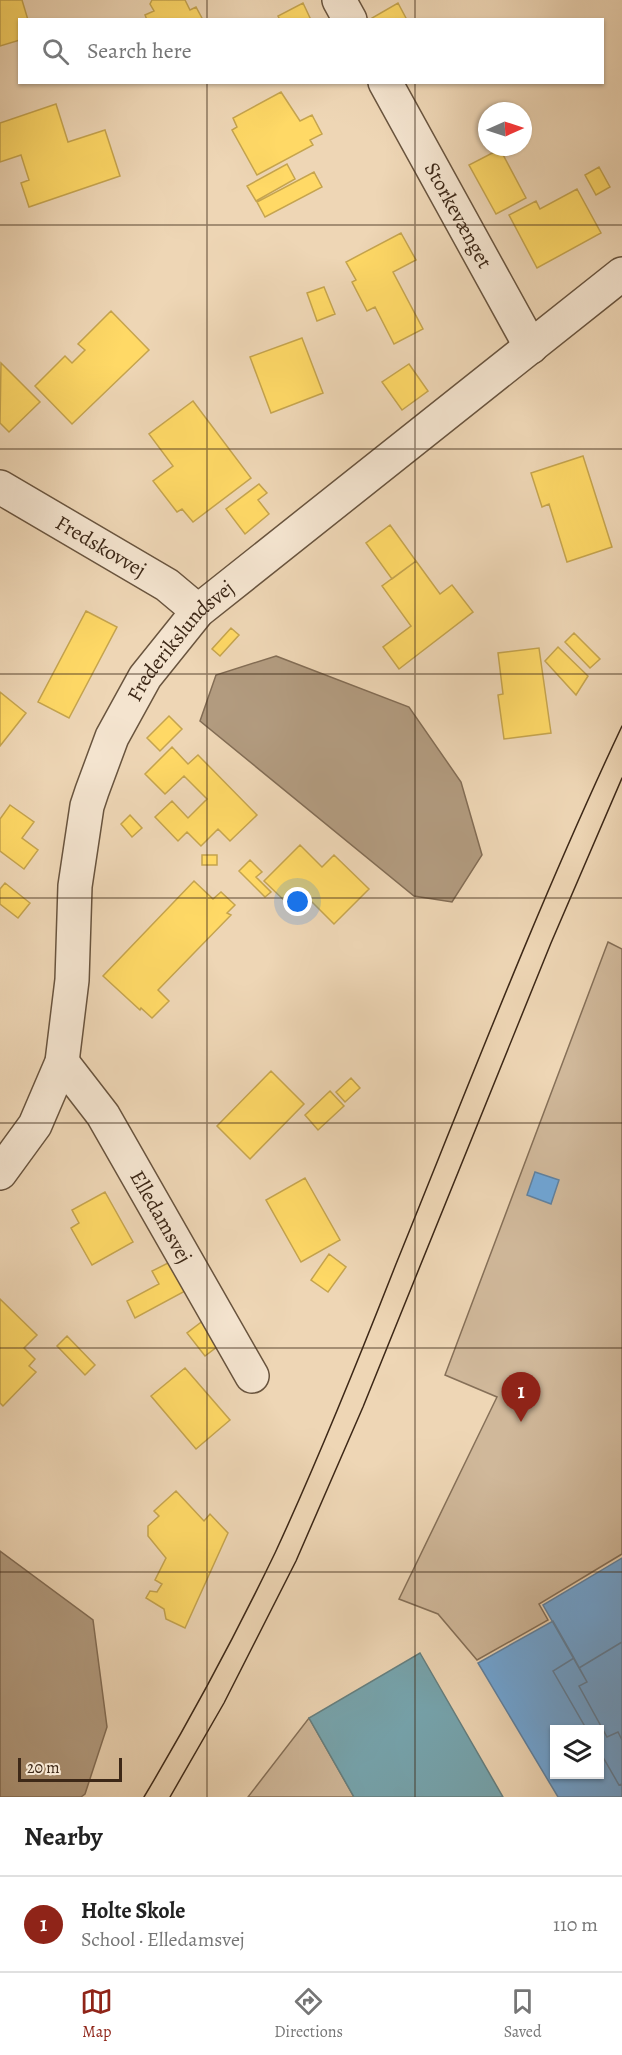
<!DOCTYPE html>
<html lang="en">
<head>
<meta charset="utf-8">
<style>
	:root { --surface:#fff; --page:#f2f2f2; --text:#222; --muted:#767676; --line:#e0e0e0; --accent:#8f2418 }
	body { margin:0; font-family:Alegreya,serif; background:var(--page); color:var(--text) }
	.controls { position:absolute; right:18px; bottom:18px; display:grid; overflow:hidden; border-radius:0px; box-shadow:0 2px 4px #0004 }
	.controls button { width:54px; height:54px; display:grid; place-items:center; padding:0; border:0; border-bottom:2px solid var(--line); background:var(--surface); color:var(--text); font:30px sans-serif }
	.compass { position:absolute; left:478px; top:102px; width:54px; height:54px; border-radius:50%; background:var(--surface); box-shadow:0 2px 4px #0004; rotate:87deg }
	.scale { position:absolute; left:18px; bottom:15px; width:104px; box-sizing:border-box; padding-left:6px; border:3px solid #3d2817; border-top:0; font-size:16px; line-height:21px; white-space:nowrap; color:#3d2817; -webkit-text-stroke:4px #f4e4cf; paint-order:stroke }
	.you { position:absolute; left:298px; top:902px; width:21px; height:21px; margin:-15px; border:4px solid #fff; border-radius:50%; background:#1a73e8; box-shadow:0 0 0 9px #1a73e833 }
	.badge { display:grid; place-items:center; width:39px; height:39px; border-radius:50%; background:var(--accent); color:#fff; font-size:20px; font-weight:700 }
	.pin { position:absolute; translate:-50% -50px; filter:drop-shadow(0 2px 3px #0008) }
	.pin::after { content:''; position:absolute; top:32px; width:21px; height:18px; background:inherit; clip-path:polygon(0 0,100% 0,50% 100%) }
	.list { margin:0; padding:0; list-style:none }
	h2 { display:flex; justify-content:space-between; align-items:center; height:78px; margin:0; padding:0 24px; font-size:26px }
	h2 small { font-size:20px; font-weight:400; color:var(--muted) }
	.list li { display:grid; grid-template-columns:39px 1fr auto; gap:18px; align-items:center; box-sizing:border-box; height:96px; padding:0 24px; border-top:2px solid var(--line) }
	.list b { display:block; font-size:22px; white-space:nowrap }
	.list p { margin:0; font-size:20px; white-space:nowrap; color:var(--muted) }
	.list em { font-size:20px; font-style:normal; color:var(--muted) }
	.icon { flex:none; width:33px; height:33px; fill:none; stroke:currentColor; stroke-width:2; stroke-linecap:round; stroke-linejoin:round }
	.map { position:relative; flex:none; width:622px; height:1797px; overflow:hidden }
	.search { position:absolute; background:var(--surface); box-shadow:0 2px 4px #0004; left:18px; right:18px; top:18px; height:66px; display:flex; align-items:center; gap:15px; box-sizing:border-box; padding:0 21px; border-radius:0px; color:var(--muted); font-size:22px }
	.sheet { height:174px; background:var(--surface) }
	nav { display:flex; justify-content:space-around; align-items:center; box-sizing:border-box; height:84px; border-top:2px solid var(--line); background:var(--surface); font-size:16px; color:var(--muted) }
	nav a { display:grid; justify-items:center; gap:3px }
	nav .on { color:var(--accent) }
	.map>svg:first-child { display:block }
	.green { fill:#d0b89a; stroke:#867058; stroke-width:1.5 }
	.water { fill:#b29b7f; stroke:#836d55; stroke-width:1.5 }
	.homes { fill:#ffd966; stroke:#c5a44e; stroke-width:1.5 }
	.schools { fill:#6fa8dc; stroke:#6082a1; stroke-width:1.5 }
	.public { fill:#76a5af; stroke:#658081; stroke-width:1.5 }
	.lines { fill:none; stroke-linecap:round; stroke-linejoin:round }
	.minor-casing { stroke:#69543e; stroke-width:36 }
	.minor { stroke:#f4e4cf; stroke-width:33 }
	.tram { stroke:#3d2817; stroke-width:1.5 }
	.grid { fill:none; stroke:#3d2817; stroke-width:1.5; stroke-opacity:0.55 }
	.labels { text-anchor:middle; dominant-baseline:central; stroke-width:6; stroke-linejoin:round; paint-order:stroke }
	.street-label { font-size:21px; fill:#3d2817; stroke:#f4e4cf }
</style>
</head>
<body>
<div class="map">
<svg width="622" height="1797" viewBox="0 0 622 1797">
	<rect width="100%" height="100%" fill="#eed6b5"/>
	<filter id="stains"><feTurbulence type="fractalNoise" baseFrequency=".00333" numOctaves="4"/><feColorMatrix values="0 0 0 0 .2 0 0 0 0 .09 0 0 0 0 .02 0 0 0 .5 -.17"/></filter>
	<radialGradient id="worn" r=".72"><stop offset=".6" stop-color="#630" stop-opacity="0"/><stop offset="1" stop-color="#630" stop-opacity=".3"/></radialGradient>
	<!-- green -->
	<path class="green" d="M 608,942 L 622,949 L 622,1554 L 539,1604 L 548,1620 L 477,1660 L 438,1614 L 399,1599 L 497,1397 L 445,1375 Z
		M 309,1718 L 354,1797 L 248,1797 Z"/>
	<!-- water -->
	<path class="water" d="M 276,656 L 409,707 L 461,782 L 482,855 L 452,902 L 414,896 L 200,721 L 216,675 Z
		M 0,1551 L 93,1620 L 107,1727 L 85,1794 L 81,1797 L 0,1797 Z"/>
	<!-- homes -->
	<path class="homes" d="M 0,0 L 22,0 L 28,20 L 20,20 L 20,40 L 0,46 Z
		M 152,0 L 185,0 L 190,10 L 196,7 L 203,20 L 147,20 L 145,15 L 154,11 L 150,4 Z
		M 303,3 L 311,20 L 280,20 L 278,16 Z
		M 398,3 L 407,20 L 373,20 L 372,18 Z
		M 281,92 L 300,121 L 312,115 L 322,134 L 310,140 L 313,145 L 257,175 L 232,130 L 237,127 L 233,118 Z
		M 56,104 L 68,142 L 105,130 L 120,176 L 29,207 L 21,183 L 29,180 L 21,155 L 0,162 L 0,123 Z
		M 500,149 L 526,198 L 496,214 L 469,165 Z
		M 287,164 L 295,179 L 256,201 L 247,186 Z
		M 599,167 L 610,187 L 596,195 L 585,175 Z
		M 314,172 L 322,187 L 265,217 L 257,202 Z
		M 577,189 L 601,233 L 537,268 L 509,215 L 536,201 L 540,209 Z
		M 401,233 L 416,260 L 393,272 L 423,329 L 394,344 L 375,307 L 367,311 L 352,282 L 356,280 L 346,262 Z
		M 324,287 L 335,314 L 317,321 L 307,293 Z
		M 111,311 L 149,350 L 72,424 L 35,386 L 65,356 L 72,363 L 85,350 L 78,344 Z
		M 302,338 L 323,393 L 271,413 L 250,357 Z
		M 1,363 L 40,402 L 9,432 L 0,423 Z
		M 409,364 L 428,391 L 402,410 L 382,382 Z
		M 193,401 L 251,478 L 193,522 L 182,509 L 177,512 L 153,481 L 173,466 L 149,434 Z
		M 583,456 L 612,547 L 567,562 L 549,504 L 542,507 L 531,473 Z
		M 259,484 L 267,493 L 258,500 L 269,514 L 245,534 L 226,509 Z
		M 390,525 L 416,561 L 392,579 L 366,543 Z
		M 416,561 L 440,594 L 452,585 L 473,612 L 399,669 L 383,647 L 411,626 L 382,586 Z
		M 86,611 L 117,627 L 69,718 L 38,702 Z
		M 231,628 L 239,635 L 220,656 L 212,649 Z
		M 574,633 L 600,659 L 590,668 L 565,642 Z
		M 558,647 L 588,676 L 576,695 L 545,661 Z
		M 539,648 L 551,733 L 504,739 L 498,695 L 503,694 L 498,653 Z
		M 0,692 L 26,713 L 0,746 Z
		M 169,716 L 182,729 L 160,751 L 147,738 Z
		M 172,747 L 188,764 L 198,755 L 257,815 L 230,841 L 218,829 L 201,846 L 187,832 L 178,841 L 155,817 L 172,801 L 188,818 L 207,799 L 184,776 L 165,794 L 145,774 Z
		M 10,805 L 34,822 L 22,838 L 38,850 L 24,869 L 0,851 L 0,819 Z
		M 130,815 L 142,828 L 132,837 L 121,824 Z
		M 300,845 L 322,867 L 334,855 L 369,889 L 334,924 L 302,892 L 289,905 L 264,881 Z
		M 202,855 L 217,855 L 217,865 L 202,865 Z
		M 250,860 L 262,872 L 256,877 L 271,892 L 265,897 L 239,871 Z
		M 194,881 L 213,899 L 221,892 L 235,905 L 227,913 L 231,915 L 158,990 L 169,1001 L 152,1018 L 141,1008 L 140,1010 L 103,976 Z
		M 5,883 L 30,903 L 18,918 L 0,904 L 0,889 Z
		M 271,1071 L 304,1104 L 250,1159 L 217,1126 Z
		M 351,1078 L 360,1088 L 345,1102 L 336,1092 Z
		M 330,1091 L 344,1106 L 318,1130 L 305,1115 Z
		M 305,1178 L 340,1240 L 301,1262 L 266,1200 Z
		M 105,1192 L 133,1242 L 92,1265 L 71,1228 L 79,1223 L 72,1210 Z
		M 329,1254 L 346,1267 L 328,1292 L 311,1280 Z
		M 172,1261 L 187,1290 L 135,1318 L 127,1301 L 159,1284 L 152,1271 Z
		M 0,1299 L 37,1335 L 24,1348 L 35,1359 L 29,1366 L 36,1372 L 3,1406 L 0,1403 Z
		M 204,1320 L 222,1343 L 205,1356 L 187,1333 Z
		M 67,1336 L 95,1365 L 85,1375 L 57,1346 Z
		M 185,1368 L 230,1420 L 196,1449 L 151,1396 Z
		M 176,1491 L 204,1521 L 210,1514 L 228,1533 L 185,1628 L 166,1619 L 164,1609 L 146,1598 L 150,1591 L 157,1592 L 162,1584 L 155,1580 L 166,1558 L 148,1536 L 148,1526 L 159,1516 L 154,1511 Z"/>
	<!-- schools -->
	<path class="schools" d="M 535,1172 L 559,1180 L 551,1204 L 527,1195 Z
		M 622,1558 L 622,1642 L 579,1668 L 543,1605 Z
		M 553,1621 L 574,1658 L 553,1671 L 587,1730 L 554,1730 L 554,1774 L 600,1774 L 600,1752 L 619,1785 L 622,1784 L 622,1797 L 558,1797 L 478,1663 Z
		M 622,1642 L 622,1740 L 618,1732 L 607,1737 L 579,1686 L 587,1682 L 579,1668 Z
		M 574,1658 L 587,1682 L 579,1686 L 607,1737 L 618,1732 L 622,1740 L 622,1784 L 619,1785 L 600,1752 L 600,1730 L 587,1730 L 553,1671 Z"/>
	<!-- public -->
	<path class="public" d="M 420,1653 L 503,1797 L 354,1797 L 309,1718 Z"/>
	<g class="lines">
		<defs>
			<g id="minor">
				<path d="M 339,0 L 350,20"/>
				<path id="s1" d="M 385,82 L 531,347"/>
				<path id="s2" d="M 0,487 L 167,585 L 198,611"/>
				<path id="s3" d="M 62,1062 L 103,1115 L 252,1376"/>
				<path id="s4" d="M 0,1173 L 35,1125 L 62,1062 L 72,980 L 75,886 L 87,806 L 92,791 L 112,737 L 145,677 L 198,611 L 622,274"/>
			</g>
		</defs>
		<!-- minor casing -->
		<use href="#minor" class="minor-casing"/>
		<!-- minor -->
		<use href="#minor" class="minor"/>
		<!-- tram -->
		<path class="tram" d="M 144,1797 C 191,1718 235,1636 275,1553 C 319,1458 358,1361 396,1264 C 469,1084 539,902 622,726
			M 170,1797 L 224,1703 L 296,1561 L 363,1407 L 551,943 L 622,778"/>
	</g>
	<!-- grid -->
	<path class="grid" d="M 207,0 L 207,20M 415,0 L 415,20M 207,82 L 207,1797M 415,82 L 415,1797M 0,225 L 622,225M 0,449 L 622,449M 0,674 L 622,674M 0,898 L 622,898M 0,1123 L 622,1123M 0,1348 L 622,1348M 0,1572 L 622,1572"/>
	<g class="labels">
		<!-- street labels -->
		<g class="street-label">
			<text stroke="none"><textPath href="#s1" startOffset="152">Storkevænget</textPath></text>
			<text stroke="none"><textPath href="#s2" startOffset="117">Fredskovvej</textPath></text>
			<text stroke="none"><textPath href="#s4" startOffset="578">Frederikslundsvej</textPath></text>
			<text stroke="none"><textPath href="#s3" startOffset="184">Elledamsvej</textPath></text>
		</g>
	</g>
	<rect width="100%" height="100%" filter="url(#stains)"/>
	<rect width="100%" height="100%" fill="url(#worn)"/>
</svg>
<div class="controls">
<button><svg class="icon" aria-label="layers" viewBox="0 0 24 24"><path d="M12 4l9 5-9 5-9-5zM3 14l9 5 9-5"/></svg></button>
</div>
<svg class="compass" viewBox="-18 -18 36 36"><path d="M0-13l5 13h-10z" fill="#e53935"/><path d="M0 13l5-13h-10z" fill="#767676"/></svg>
<div class="scale">20 m</div>
<div class="you"></div>
<div class="pin badge" style="left:521px;top:1422px">1</div>
<div class="search"><svg class="icon" aria-label="search" viewBox="0 0 24 24"><circle cx="10" cy="10" r="6"/><path d="M15 15l6 6"/></svg>Search here</div>
</div>
<section class="sheet">
<h2>Nearby<small></small></h2>
<ul class="list">
<li><span class="badge">1</span><div><b>Holte Skole</b><p>School · Elledamsvej</p></div><em>110 m</em></li>
</ul>
</section>
<nav>
<a class="on"><svg class="icon" aria-label="map" viewBox="0 0 24 24"><path d="M3 6l6-2 6 2 6-2v14l-6 2-6-2-6 2zM9 4v14M15 6v14"/></svg>Map</a>
<a><svg class="icon" aria-label="directions" viewBox="0 0 24 24"><path d="M12 3l9 9-9 9-9-9zM9 14v-3h6M13 9l2 2-2 2"/></svg>Directions</a>
<a><svg class="icon" aria-label="saved" viewBox="0 0 24 24"><path d="M7 4h10v16l-5-4-5 4z"/></svg>Saved</a>
</nav>
</body>
</html>
